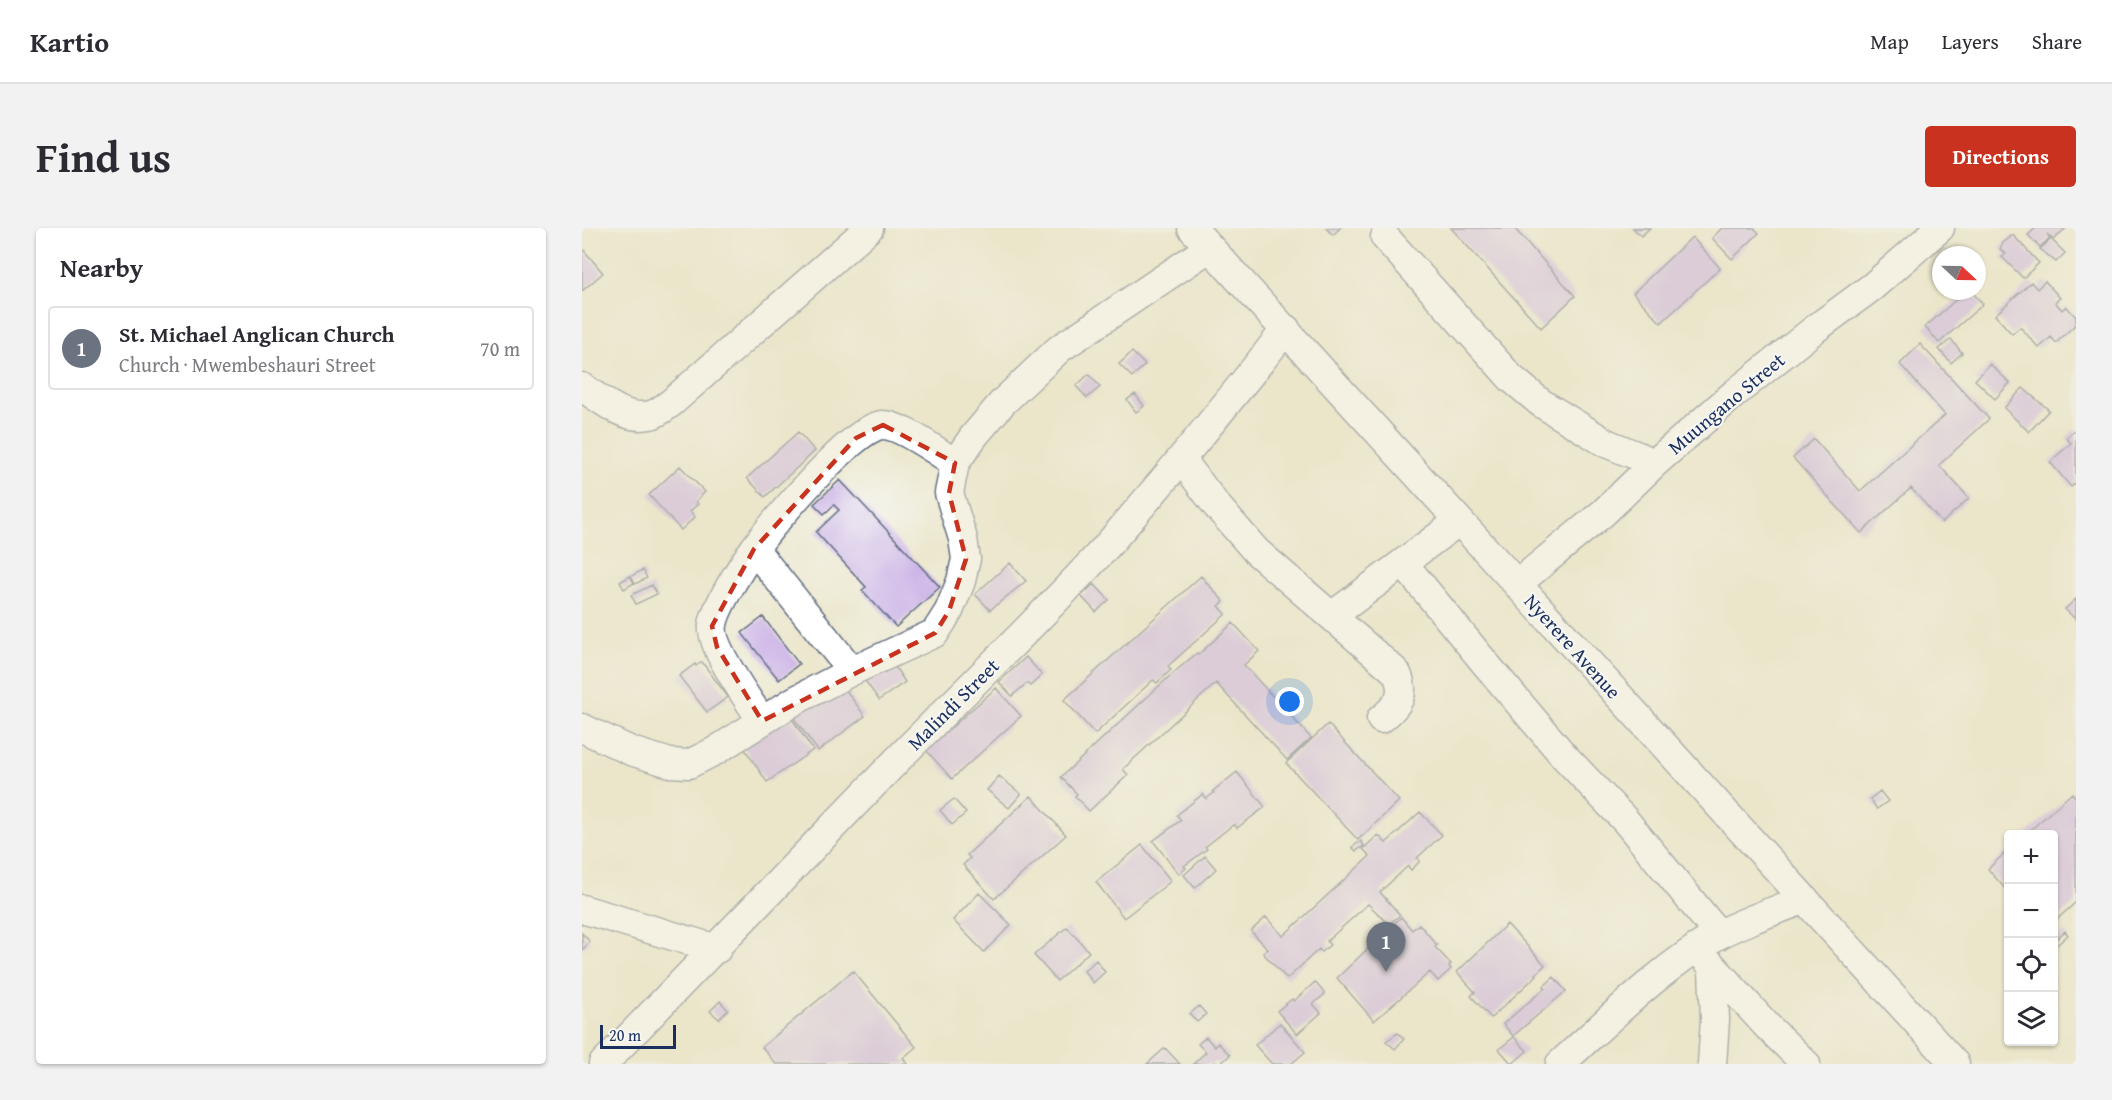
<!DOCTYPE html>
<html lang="en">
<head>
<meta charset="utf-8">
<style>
	:root { --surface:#fff; --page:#f2f2f3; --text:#2b2b33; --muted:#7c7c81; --line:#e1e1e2; --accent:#c8321e }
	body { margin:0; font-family:"Gentium Book Plus",serif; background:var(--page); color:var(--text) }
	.controls { position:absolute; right:18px; bottom:18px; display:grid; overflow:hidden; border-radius:6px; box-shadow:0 2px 4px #0004 }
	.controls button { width:54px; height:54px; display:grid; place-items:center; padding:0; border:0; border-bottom:2px solid var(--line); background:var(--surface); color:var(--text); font:30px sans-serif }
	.compass { position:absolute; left:1350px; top:18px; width:54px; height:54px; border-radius:50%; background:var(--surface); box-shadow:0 2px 4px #0004; rotate:112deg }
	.scale { position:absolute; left:18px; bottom:15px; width:76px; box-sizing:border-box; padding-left:6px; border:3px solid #1b2f5e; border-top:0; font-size:16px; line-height:21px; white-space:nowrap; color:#1b2f5e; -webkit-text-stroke:4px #f6f6f2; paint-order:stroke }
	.you { position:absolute; left:708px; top:474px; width:21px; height:21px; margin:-15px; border:4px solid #fff; border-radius:50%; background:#1a73e8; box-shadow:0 0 0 9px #1a73e833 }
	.badge { display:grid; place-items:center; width:39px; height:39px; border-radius:50%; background:var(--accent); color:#fff; font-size:20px; font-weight:700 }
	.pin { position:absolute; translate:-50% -50px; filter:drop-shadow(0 2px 3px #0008) }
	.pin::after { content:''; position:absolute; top:32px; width:21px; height:18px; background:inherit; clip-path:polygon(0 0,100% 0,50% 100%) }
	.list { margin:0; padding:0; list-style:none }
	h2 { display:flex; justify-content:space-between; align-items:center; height:78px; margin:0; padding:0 24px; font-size:26px }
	h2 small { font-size:20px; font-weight:400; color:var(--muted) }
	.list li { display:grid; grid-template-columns:39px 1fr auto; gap:18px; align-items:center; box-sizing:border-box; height:84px; margin:0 12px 12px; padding:0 12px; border:2px solid var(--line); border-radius:6px }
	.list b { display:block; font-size:22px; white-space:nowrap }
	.list p { margin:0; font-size:20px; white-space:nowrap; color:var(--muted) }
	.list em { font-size:20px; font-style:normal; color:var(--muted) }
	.icon { flex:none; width:33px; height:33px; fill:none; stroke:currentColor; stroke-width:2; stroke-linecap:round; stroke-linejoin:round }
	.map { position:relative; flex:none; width:1494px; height:836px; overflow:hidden; border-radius:6px }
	header { display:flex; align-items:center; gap:36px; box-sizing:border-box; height:84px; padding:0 30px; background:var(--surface); border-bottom:2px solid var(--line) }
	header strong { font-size:28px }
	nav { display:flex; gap:33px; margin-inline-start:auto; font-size:21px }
	.intro { display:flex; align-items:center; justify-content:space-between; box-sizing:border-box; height:144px; padding:0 36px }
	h1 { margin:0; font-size:42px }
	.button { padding:15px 27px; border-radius:6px; background:var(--accent); color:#fff; font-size:21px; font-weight:700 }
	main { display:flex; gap:36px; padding:0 36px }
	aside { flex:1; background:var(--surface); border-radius:6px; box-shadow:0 2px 4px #0004 }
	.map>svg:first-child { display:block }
	.building { fill:#c8ade7 }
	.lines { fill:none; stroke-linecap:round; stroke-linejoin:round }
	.minor-casing { stroke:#646f84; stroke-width:31 }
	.minor { stroke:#fff; stroke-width:28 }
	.marked { fill:none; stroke:#c8321e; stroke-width:4.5; stroke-dasharray:12 8; stroke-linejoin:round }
	.labels { text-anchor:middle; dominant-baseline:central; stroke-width:4.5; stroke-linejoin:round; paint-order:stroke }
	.street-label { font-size:20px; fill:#1b2f5e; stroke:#f6f6f2 }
</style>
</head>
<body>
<header>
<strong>Kartio</strong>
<nav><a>Map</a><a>Layers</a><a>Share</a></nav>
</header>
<div class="intro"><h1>Find us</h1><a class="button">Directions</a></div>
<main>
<aside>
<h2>Nearby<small></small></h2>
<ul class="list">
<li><span class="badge" style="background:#6b7280">1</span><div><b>St. Michael Anglican Church</b><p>Church · Mwembeshauri Street</p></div><em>70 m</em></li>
</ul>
</aside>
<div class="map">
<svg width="1494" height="836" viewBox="0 0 1494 836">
	<rect width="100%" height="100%" fill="#f6f6f2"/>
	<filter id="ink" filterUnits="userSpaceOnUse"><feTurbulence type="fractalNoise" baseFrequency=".0167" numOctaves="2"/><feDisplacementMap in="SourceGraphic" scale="12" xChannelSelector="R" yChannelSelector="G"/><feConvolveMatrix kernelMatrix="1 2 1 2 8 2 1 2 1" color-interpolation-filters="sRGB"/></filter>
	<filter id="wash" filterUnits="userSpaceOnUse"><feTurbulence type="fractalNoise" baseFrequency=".008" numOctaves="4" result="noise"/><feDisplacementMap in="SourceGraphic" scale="24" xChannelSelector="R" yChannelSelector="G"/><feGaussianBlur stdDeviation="1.35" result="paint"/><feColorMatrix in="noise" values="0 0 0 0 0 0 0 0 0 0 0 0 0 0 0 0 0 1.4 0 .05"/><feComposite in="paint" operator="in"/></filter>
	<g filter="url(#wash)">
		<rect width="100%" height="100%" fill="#ebe6ca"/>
		<g id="blocks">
			<!-- building -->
			<path class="building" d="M 744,0 L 758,0 L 751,7 Z
				M 869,0 L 932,0 L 993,68 L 959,100 Z
				M 1051,0 L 1068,0 L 1059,8 Z
				M 1140,0 L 1172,0 L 1177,5 L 1150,31 L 1130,10 Z
				M 1454,0 L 1484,0 L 1471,12 L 1465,6 L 1468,10 L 1458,19 L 1446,7 Z
				M 1431,7 L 1457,35 L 1441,50 L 1420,29 L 1424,26 L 1418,21 L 1421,15 Z
				M 1110,9 L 1138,40 L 1079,95 L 1051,65 Z
				M 1469,11 L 1483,25 L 1474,34 L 1458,21 Z
				M 0,20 L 21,45 L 0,63 Z
				M 1463,53 L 1478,70 L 1473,74 L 1480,82 L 1484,78 L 1494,89 L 1494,96 L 1474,115 L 1469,109 L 1457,120 L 1438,99 L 1430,106 L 1413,87 L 1449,54 L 1455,61 Z
				M 1384,63 L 1389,63 L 1401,76 L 1357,115 L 1343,99 Z
				M 1369,111 L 1380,125 L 1369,135 L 1357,121 Z
				M 1338,116 L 1407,191 L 1357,237 L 1387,270 L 1360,295 L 1329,260 L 1279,305 L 1211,230 L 1232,211 L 1278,263 L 1363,187 L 1318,136 Z
				M 550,124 L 563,137 L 550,149 L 537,136 Z
				M 1408,136 L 1428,155 L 1413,171 L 1393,152 Z
				M 507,146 L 518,159 L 505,170 L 494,158 Z
				M 1441,160 L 1467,182 L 1447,204 L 1422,180 Z
				M 553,166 L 562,178 L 554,184 L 545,172 Z
				M 1494,201 L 1494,255 L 1489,259 L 1468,234 L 1489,215 L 1484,210 Z
				M 216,204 L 233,223 L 183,269 L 165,250 Z
				M 98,238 L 123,264 L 114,273 L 116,276 L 108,283 L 113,289 L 99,302 L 67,267 Z
				M 258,252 L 358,359 L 314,399 L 280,362 L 284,359 L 234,304 L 257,282 L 252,277 L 242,286 L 232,276 Z
				M 428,335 L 444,353 L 408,382 L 393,366 Z
				M 61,342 L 65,350 L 53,356 L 49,348 Z
				M 48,348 L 52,355 L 42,361 L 38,354 Z
				M 619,348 L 642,374 L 637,378 L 644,386 L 586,438 L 589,442 L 575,455 L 571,452 L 513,506 L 482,472 Z
				M 512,356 L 527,372 L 514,384 L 499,368 Z
				M 70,357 L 75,366 L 54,376 L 49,367 Z
				M 1494,371 L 1494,392 L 1483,381 Z
				M 181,389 L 217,436 L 197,452 L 160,405 Z
				M 651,395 L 677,423 L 662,437 L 729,510 L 705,532 L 634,455 L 541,541 L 546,547 L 507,583 L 493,568 L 495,566 L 479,549 L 589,447 L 615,425 L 616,427 Z
				M 444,429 L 460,447 L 448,458 L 445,455 L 430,468 L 417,454 Z
				M 308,431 L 323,454 L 297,472 L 281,450 Z
				M 120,434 L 146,469 L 125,484 L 97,448 L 113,436 L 114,438 Z
				M 255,450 L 283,488 L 236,523 L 208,485 Z
				M 414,460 L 439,488 L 370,551 L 344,522 Z
				M 206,485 L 231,522 L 185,554 L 160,517 Z
				M 746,496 L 817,573 L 776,612 L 704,535 Z
				M 655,544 L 683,579 L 655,600 L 652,596 L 623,619 L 625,621 L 602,638 L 604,640 L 597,646 L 571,613 L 599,592 L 595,587 L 621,566 L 624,571 L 632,565 L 631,563 Z
				M 417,548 L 439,566 L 427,580 L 405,562 Z
				M 1298,563 L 1306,573 L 1295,581 L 1288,571 Z
				M 1490,565 L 1494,570 L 1494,674 L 1472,694 L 1472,606 L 1444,606 Z
				M 449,568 L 484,607 L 412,671 L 381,637 L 388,630 L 385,627 Z
				M 372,571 L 384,585 L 370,597 L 358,582 Z
				M 838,584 L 860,607 L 835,630 L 838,633 L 829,642 L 826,638 L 798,664 L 818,687 L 807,696 L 786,676 L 745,713 L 748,717 L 740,724 L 737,721 L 705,751 L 681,725 L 686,721 L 669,703 L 684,689 L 701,708 L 788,628 L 781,621 L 796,607 L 804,615 Z
				M 779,613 L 782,618 L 774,623 L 770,619 Z
				M 560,617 L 589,653 L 542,690 L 514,654 Z
				M 1426,622 L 1426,664 L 1406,641 Z
				M 623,628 L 634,641 L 613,660 L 602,647 Z
				M 397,665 L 429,697 L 402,724 L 371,692 Z
				M 819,689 L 830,702 L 837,696 L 855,717 L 853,719 L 869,736 L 867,738 L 869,741 L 856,753 L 848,744 L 792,793 L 755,750 Z
				M 925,696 L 963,737 L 954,746 L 955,747 L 909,790 L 889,768 L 893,764 L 875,744 Z
				M 485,699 L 507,724 L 475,753 L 452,727 Z
				M 1483,703 L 1486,707 L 1475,717 L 1472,713 Z
				M 0,705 L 8,714 L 0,722 Z
				M 514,732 L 523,744 L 511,755 L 502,743 Z
				M 271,743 L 334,819 L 321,830 L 326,836 L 194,836 L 180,819 Z
				M 972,749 L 984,763 L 931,808 L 921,796 L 963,760 L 962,758 Z
				M 733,754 L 743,766 L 731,776 L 739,785 L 715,806 L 695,783 L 710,771 L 712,773 Z
				M 138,773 L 146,782 L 137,791 L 128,783 Z
				M 617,778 L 624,786 L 615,794 L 608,786 Z
				M 698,795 L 723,824 L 709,836 L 690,836 L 673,817 Z
				M 816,805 L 822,811 L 813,821 L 804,813 Z
				M 624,809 L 633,819 L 636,815 L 648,827 L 638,836 L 632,834 L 630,836 L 611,836 L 624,824 L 616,816 Z
				M 932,809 L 945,823 L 930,836 L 917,821 Z
				M 583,820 L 598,836 L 565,836 Z"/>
		</g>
	</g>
	<g filter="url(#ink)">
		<use href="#blocks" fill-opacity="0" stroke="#646f84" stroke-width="1.5"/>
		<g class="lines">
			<defs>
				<path id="minor" d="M 610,0 L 1373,836
					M 803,9 L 929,150 L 959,175 L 1024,215 L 1073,235
					M 0,159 C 20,172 43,193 68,187 C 75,186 83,179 89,175 L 287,0
					M 600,232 L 634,277 L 674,323 L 814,444 C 825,465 817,477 799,491
					M 172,321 L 270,443
					M 822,336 L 903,435 L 982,528 L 1043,592 L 1137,707
					M 935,356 L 1021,285 L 1073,235 L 1152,166 L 1233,101 L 1290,59 L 1358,0
					M 750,388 L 877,293
					M 180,493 C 168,474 127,418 131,397 C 133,380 161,336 172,321 C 189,297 274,196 301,197 C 319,197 357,225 373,235
					M 0,500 L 49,523 L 88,535 L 107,536 L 133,523 L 212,473 L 270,443 L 353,405 L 367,383 L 379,353 L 384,331 L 381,311 L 367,265 L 373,235 L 392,208 L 421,174 L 477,121 L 627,20
					M 0,681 L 135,721
					M 1114,720 L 1185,798 L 1224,836
					M 21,836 C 121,734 220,631 319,528 C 388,458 458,391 524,319 C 586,248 646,175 704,101
					M 978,836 C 1026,793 1078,740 1134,708 C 1161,693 1193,683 1223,671
					M 1130,836 L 1133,792 L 1131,741"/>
			</defs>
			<!-- minor casing -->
			<use href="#minor" class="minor-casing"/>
			<!-- minor -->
			<use href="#minor" class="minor"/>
		</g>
	</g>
	<!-- marked area -->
	<path d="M0 0H1494V836H0ZM 301,197 L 373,235 L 367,265 L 384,331 L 367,383 L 353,405 L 180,493 L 135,419 L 130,398 L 172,321 L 274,210 Z" fill="#ebe6ca" fill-opacity=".55" fill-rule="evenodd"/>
	<path class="marked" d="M 301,197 L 373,235 L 367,265 L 384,331 L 367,383 L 353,405 L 180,493 L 135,419 L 130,398 L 172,321 L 274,210 Z"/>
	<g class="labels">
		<!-- street labels -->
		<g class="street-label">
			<text transform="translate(1144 175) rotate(-40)">Muungano Street</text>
			<text transform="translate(991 418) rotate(48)">Nyerere Avenue</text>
			<text transform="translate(371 476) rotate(-45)">Malindi Street</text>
		</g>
	</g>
</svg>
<div class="controls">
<button>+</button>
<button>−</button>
<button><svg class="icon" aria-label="locate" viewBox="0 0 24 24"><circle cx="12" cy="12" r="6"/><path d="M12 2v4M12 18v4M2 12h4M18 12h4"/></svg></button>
<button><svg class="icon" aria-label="layers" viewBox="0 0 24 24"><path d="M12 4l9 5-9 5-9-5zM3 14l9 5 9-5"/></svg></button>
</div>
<svg class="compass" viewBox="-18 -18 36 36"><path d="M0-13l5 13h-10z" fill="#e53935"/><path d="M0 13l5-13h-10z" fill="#7c7c81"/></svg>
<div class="scale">20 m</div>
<div class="you"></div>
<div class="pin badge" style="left:804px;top:744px;background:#6b7280">1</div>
</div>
</main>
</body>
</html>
